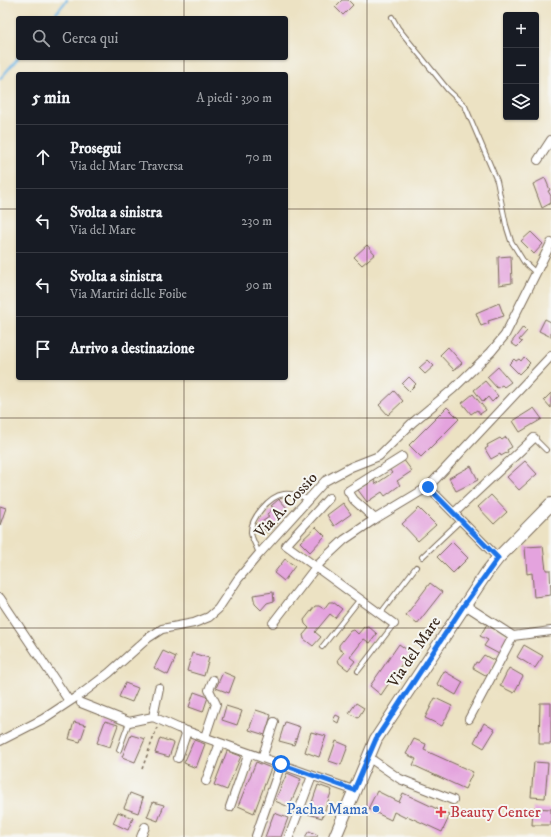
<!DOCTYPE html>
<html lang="it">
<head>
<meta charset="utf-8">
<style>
	:root { --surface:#171b24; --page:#242831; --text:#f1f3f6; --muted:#9ea1a6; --line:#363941 }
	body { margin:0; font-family:"IM FELL DW Pica",serif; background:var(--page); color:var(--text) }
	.controls { position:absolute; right:12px; top:12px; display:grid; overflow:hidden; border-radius:4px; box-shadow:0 1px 3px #0004 }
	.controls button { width:36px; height:36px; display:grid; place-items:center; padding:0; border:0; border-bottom:1px solid var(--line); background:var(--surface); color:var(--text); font:20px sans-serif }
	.stop { position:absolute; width:12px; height:12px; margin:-9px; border:3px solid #1a73e8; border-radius:50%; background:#fff }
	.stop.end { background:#1a73e8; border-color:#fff; box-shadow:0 1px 4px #0008 }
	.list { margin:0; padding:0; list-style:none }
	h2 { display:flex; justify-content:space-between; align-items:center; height:52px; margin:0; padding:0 16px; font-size:17px }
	h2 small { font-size:13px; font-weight:400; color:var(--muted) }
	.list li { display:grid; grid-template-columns:26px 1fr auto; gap:12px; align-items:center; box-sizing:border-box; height:64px; padding:0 16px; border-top:1px solid var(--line) }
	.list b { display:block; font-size:15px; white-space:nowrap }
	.list p { margin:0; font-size:13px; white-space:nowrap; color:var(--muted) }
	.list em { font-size:13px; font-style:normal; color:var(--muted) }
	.icon { flex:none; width:22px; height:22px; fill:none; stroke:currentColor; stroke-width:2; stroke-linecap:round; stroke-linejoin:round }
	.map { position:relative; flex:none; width:551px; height:837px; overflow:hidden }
	.search { position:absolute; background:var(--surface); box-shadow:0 1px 3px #0004; left:16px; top:16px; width:272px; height:44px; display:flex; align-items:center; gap:10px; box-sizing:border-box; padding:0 14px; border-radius:4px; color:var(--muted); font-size:15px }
	.panel { position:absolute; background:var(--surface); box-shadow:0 1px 3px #0004; left:16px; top:72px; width:272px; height:308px; border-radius:4px }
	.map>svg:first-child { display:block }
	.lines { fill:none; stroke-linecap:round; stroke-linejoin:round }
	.stream { stroke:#6eb5e5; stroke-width:2.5 }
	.building { fill:#e4a3de }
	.lane-casing { stroke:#796a58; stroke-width:6 }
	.street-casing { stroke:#796a58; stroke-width:10 }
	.secondary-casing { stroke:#796a58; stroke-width:14 }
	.path { stroke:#796a58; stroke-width:1.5; stroke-dasharray:3 3; stroke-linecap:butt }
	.lane { stroke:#fff; stroke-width:4 }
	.street { stroke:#fff; stroke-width:8 }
	.secondary { stroke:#fff; stroke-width:12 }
	.route { stroke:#1a73e8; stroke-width:5 }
	.grid { fill:none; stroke:#3b2a1e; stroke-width:1; stroke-opacity:0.55 }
	.shop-dot { fill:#3f7fe0; stroke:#f6f6f2; stroke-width:1.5 }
	.health-dot { fill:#e0444e; stroke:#f6f6f2; stroke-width:1.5 }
	.labels { text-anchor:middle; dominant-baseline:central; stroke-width:4; stroke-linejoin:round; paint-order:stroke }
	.street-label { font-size:16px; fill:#3b2a1e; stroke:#f6f6f2 }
	.shop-label { font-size:16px; fill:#366cbe; stroke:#f6f6f2; text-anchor:end }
	.health-label { font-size:16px; fill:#be3a42; stroke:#f6f6f2; text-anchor:start }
</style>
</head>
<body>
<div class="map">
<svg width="551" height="837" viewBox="0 0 551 837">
	<rect width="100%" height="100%" fill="#f6f6f2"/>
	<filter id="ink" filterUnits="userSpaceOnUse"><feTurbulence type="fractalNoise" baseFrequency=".025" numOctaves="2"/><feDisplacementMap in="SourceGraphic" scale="8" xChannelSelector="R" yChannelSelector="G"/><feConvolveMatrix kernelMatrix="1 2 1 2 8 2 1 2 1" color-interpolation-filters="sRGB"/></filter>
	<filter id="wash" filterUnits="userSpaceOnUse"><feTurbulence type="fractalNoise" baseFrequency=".012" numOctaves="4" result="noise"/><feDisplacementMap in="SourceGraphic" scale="16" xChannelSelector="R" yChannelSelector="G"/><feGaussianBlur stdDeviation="0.9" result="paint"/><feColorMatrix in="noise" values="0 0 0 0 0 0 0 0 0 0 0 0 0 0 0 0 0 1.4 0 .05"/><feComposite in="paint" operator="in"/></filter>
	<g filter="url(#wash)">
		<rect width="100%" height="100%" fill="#ece2c3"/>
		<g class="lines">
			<!-- stream -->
			<path class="stream" d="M 52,18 L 67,0
				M 0,79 L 18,58"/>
		</g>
		<g id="blocks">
			<!-- building -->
			<path class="building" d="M 342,0 L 348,0 L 353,5 L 343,15 L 335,7 Z
				M 545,178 L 550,190 L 548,191 L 551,196 L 551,203 L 542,208 L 533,184 Z
				M 531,232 L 543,244 L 534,254 L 521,241 Z
				M 367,245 L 375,254 L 362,265 L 354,257 Z
				M 511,256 L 512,283 L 499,285 L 498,257 Z
				M 499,303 L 504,316 L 488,321 L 489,323 L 481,326 L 476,313 Z
				M 545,319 L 551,322 L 551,337 L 539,331 Z
				M 523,327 L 527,331 L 519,340 L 522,342 L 517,347 L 511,343 Z
				M 448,347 L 462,363 L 454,370 L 440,355 Z
				M 524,357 L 530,363 L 519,374 L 509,364 L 514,359 L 516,361 L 519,359 L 521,361 Z
				M 428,360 L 434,366 L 425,374 L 419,368 Z
				M 498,367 L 511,382 L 504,387 L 502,385 L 497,388 L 487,377 Z
				M 409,377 L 416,384 L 409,391 L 402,384 Z
				M 485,381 L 498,396 L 492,402 L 488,397 L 483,402 L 474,390 Z
				M 394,391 L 403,401 L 388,415 L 379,405 Z
				M 551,393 L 551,408 L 544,400 Z
				M 473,394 L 486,410 L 480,414 L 477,410 L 471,414 L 462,403 Z
				M 447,407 L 459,419 L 421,457 L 409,445 Z
				M 534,408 L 542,419 L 520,432 L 513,421 Z
				M 506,437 L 512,447 L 507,450 L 508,452 L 501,456 L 500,454 L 491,459 L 485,449 L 488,447 L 487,445 L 500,438 L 502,440 Z
				M 403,459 L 412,471 L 397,481 L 400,485 L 385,496 L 382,492 L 367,502 L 358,490 L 374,480 L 376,484 L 392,473 L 389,469 Z
				M 525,461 L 537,474 L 519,490 L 507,477 Z
				M 471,466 L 478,480 L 456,491 L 449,478 Z
				M 491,495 L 507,512 L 494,524 L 478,507 Z
				M 279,499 L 287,508 L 276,517 L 280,521 L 267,533 L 259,524 L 269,517 L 267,514 L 274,508 L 271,506 Z
				M 343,503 L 351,514 L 334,526 L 327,515 Z
				M 0,506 L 6,508 L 0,525 Z
				M 419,508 L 436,525 L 418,541 L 402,524 Z
				M 316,527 L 325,536 L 310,552 L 300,542 Z
				M 452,542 L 468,558 L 453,573 L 437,557 Z
				M 543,546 L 546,570 L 550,570 L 551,595 L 534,597 L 532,573 L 527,574 L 525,547 Z
				M 285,559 L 295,566 L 284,581 L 274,573 Z
				M 430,583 L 442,592 L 417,624 L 406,615 Z
				M 273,592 L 274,601 L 267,603 L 261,610 L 255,604 L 253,595 Z
				M 329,602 L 333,602 L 342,609 L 335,618 L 330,614 L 315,632 L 321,637 L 313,646 L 304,639 L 303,635 L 309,628 L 305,624 L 304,620 L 315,606 L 319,606 L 324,609 Z
				M 487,624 L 509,636 L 499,654 L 484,646 L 488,640 L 480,636 Z
				M 368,626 L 377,634 L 370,643 L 364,639 L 350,657 L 355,661 L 348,670 L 339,663 L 338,659 L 344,652 L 339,649 L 339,645 L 350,631 L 354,630 L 358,634 L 364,627 Z
				M 399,644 L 410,652 L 381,695 L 370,686 Z
				M 524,645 L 543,656 L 535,668 L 517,657 Z
				M 163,651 L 176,657 L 168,675 L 154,668 Z
				M 192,653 L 209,658 L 204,676 L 187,671 Z
				M 484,655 L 495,661 L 487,676 L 473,668 L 476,662 L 478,663 Z
				M 509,668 L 523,676 L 514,693 L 500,686 Z
				M 444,671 L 463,682 L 456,695 L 437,684 Z
				M 223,672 L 235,677 L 229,693 L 216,688 Z
				M 125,683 L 138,688 L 132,702 L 119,697 Z
				M 194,692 L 208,697 L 203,712 L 189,707 Z
				M 435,698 L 452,706 L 442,726 L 425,718 Z
				M 356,703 L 364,708 L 358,718 L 349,713 Z
				M 540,703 L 551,703 L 551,744 L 539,744 Z
				M 226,706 L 242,711 L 237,725 L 222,720 Z
				M 256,710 L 271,715 L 265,735 L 249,730 Z
				M 336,715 L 340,717 L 338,723 L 333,720 Z
				M 105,721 L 118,725 L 110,747 L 97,743 Z
				M 74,722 L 86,725 L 80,742 L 69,739 Z
				M 285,722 L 300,727 L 294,745 L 279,741 Z
				M 484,723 L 495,730 L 484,748 L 474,742 Z
				M 311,732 L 326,736 L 319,757 L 305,752 Z
				M 131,735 L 145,739 L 135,762 L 122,757 Z
				M 160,738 L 174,743 L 169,757 L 155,753 Z
				M 414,739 L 426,744 L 424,750 L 473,772 L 465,789 L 413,765 L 416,759 L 406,754 Z
				M 194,740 L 205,744 L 196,768 L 184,763 Z
				M 336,741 L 348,746 L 341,765 L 329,761 Z
				M 227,751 L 241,756 L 227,790 L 214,785 Z
				M 256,762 L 271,768 L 254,813 L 238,806 Z
				M 534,762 L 548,763 L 545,798 L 531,797 Z
				M 287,773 L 301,779 L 289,807 L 275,801 Z
				M 318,785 L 332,790 L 322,818 L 308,814 Z
				M 377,791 L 399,802 L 403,793 L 450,815 L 442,832 L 407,816 L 406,818 L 394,812 L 391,820 L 368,809 Z
				M 130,793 L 143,798 L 138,813 L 124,808 Z
				M 153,802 L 164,805 L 158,821 L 147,817 Z
				M 533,808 L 551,809 L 551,825 L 532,825 Z
				M 118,812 L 133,818 L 128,830 L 113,823 Z
				M 274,813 L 288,818 L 281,837 L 265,837 Z
				M 309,831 L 318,835 L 317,837 L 305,837 Z"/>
		</g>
	</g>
	<g filter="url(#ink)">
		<use href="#blocks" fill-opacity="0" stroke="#796a58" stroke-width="1"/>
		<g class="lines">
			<defs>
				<path id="lane" d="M 392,17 L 398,28 L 448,90 L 465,106 L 497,181 L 506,225 L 511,241 L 524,262 L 536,273
					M 534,438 L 546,450
					M 259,554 C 257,547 252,540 251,533 C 250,519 269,496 284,494 C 292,493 300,496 308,499
					M 422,557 L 461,520
					M 380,614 L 416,567
					M 322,647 L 360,599
					M 358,671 L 394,624
					M 119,750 L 129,722"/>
				<path id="street" d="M 538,160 L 551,140
					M 428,487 L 498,558
					M 329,498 L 286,545 L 394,624
					M 454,513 L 534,438
					M 375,519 L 354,500 L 348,491 L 402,457
					M 0,598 L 69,701
					M 465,605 L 513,636 L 551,631
					M 273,623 L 316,567 L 329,554 L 344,540 L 375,519 L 428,487 L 551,356
					M 81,703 L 129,722 L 153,717 L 178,728 L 353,790
					M 153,717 L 159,688
					M 469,719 L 513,636
					M 205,737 L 216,704 L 209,690 L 213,680
					M 0,741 L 43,719 L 84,692 L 109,673 L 148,638 L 162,629 L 194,623 L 209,617 L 218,609 L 238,579 L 259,554 L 325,481 L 351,467 L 379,456 L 412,423 L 453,389 L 491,352 L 505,335 L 551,243
					M 368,757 L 400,779 L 453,800
					M 178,758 L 187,731
					M 262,758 L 274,722
					M 206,781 L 220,743
					M 230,807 L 249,753
					M 256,836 L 281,764
					M 141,837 L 145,827
					M 289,837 L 312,776"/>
				<path id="secondary" d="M 335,837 L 376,739 L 487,572 L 498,558 L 551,504"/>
			</defs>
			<!-- lane casing -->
			<use href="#lane" class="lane-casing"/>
			<!-- street casing -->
			<use href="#street" class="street-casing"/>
			<!-- secondary casing -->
			<use href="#secondary" class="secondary-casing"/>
			<!-- path -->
			<path class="path" d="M 142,769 L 157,728"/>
			<!-- lane -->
			<use href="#lane" class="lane"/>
			<!-- street -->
			<use href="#street" class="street"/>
			<!-- secondary -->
			<use href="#secondary" class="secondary"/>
		</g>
	</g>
	<g class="lines" filter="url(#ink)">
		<!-- route -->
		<path class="route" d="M 281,764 L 354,790 L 376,739 L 386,724 L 464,605 L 498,558 L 428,487"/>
	</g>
	<!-- grid -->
	<path class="grid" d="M 184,0 L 184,18M 367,0 L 367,837M 184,58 L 184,74M 0,209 L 18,209M 286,209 L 551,209M 184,378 L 184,837M 0,418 L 551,418M 0,628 L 551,628"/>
	<!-- markers -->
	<circle class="shop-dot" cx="376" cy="809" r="4"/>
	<path class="health-dot" d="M439 806h4v4h4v4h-4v4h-4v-4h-4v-4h4z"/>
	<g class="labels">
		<!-- street labels -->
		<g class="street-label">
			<text transform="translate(286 505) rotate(-47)">Via A. Cossio</text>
			<text transform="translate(414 652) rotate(-56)">Via del Mare</text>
		</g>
		<!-- shop labels -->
		<g class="shop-label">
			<text x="368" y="809">Pacha Mama</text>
		</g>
		<!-- health labels -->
		<g class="health-label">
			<text x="450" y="812">Beauty Center</text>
		</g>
	</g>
</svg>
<div class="controls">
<button>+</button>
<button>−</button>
<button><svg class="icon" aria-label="layers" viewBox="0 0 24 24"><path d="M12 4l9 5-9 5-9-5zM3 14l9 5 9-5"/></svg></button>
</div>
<div class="stop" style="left:281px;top:764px"></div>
<div class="stop end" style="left:428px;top:487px"></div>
<div class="search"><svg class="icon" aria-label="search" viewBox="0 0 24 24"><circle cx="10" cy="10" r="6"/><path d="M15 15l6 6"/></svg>Cerca qui</div>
<section class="panel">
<h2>5 min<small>A piedi · 390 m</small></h2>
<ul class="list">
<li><svg class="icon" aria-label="ahead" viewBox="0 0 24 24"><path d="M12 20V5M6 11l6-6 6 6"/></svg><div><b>Prosegui</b><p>Via del Mare Traversa</p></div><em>70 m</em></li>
<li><svg class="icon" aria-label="left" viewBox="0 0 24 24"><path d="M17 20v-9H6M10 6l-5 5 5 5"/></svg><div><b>Svolta a sinistra</b><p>Via del Mare</p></div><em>230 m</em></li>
<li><svg class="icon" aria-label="left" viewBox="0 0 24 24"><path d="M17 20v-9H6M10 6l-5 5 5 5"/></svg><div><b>Svolta a sinistra</b><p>Via Martiri delle Foibe</p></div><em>90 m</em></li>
<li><svg class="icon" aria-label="arrive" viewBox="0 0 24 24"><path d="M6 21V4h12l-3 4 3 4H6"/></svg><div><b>Arrivo a destinazione</b></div></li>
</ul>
</section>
</div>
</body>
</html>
